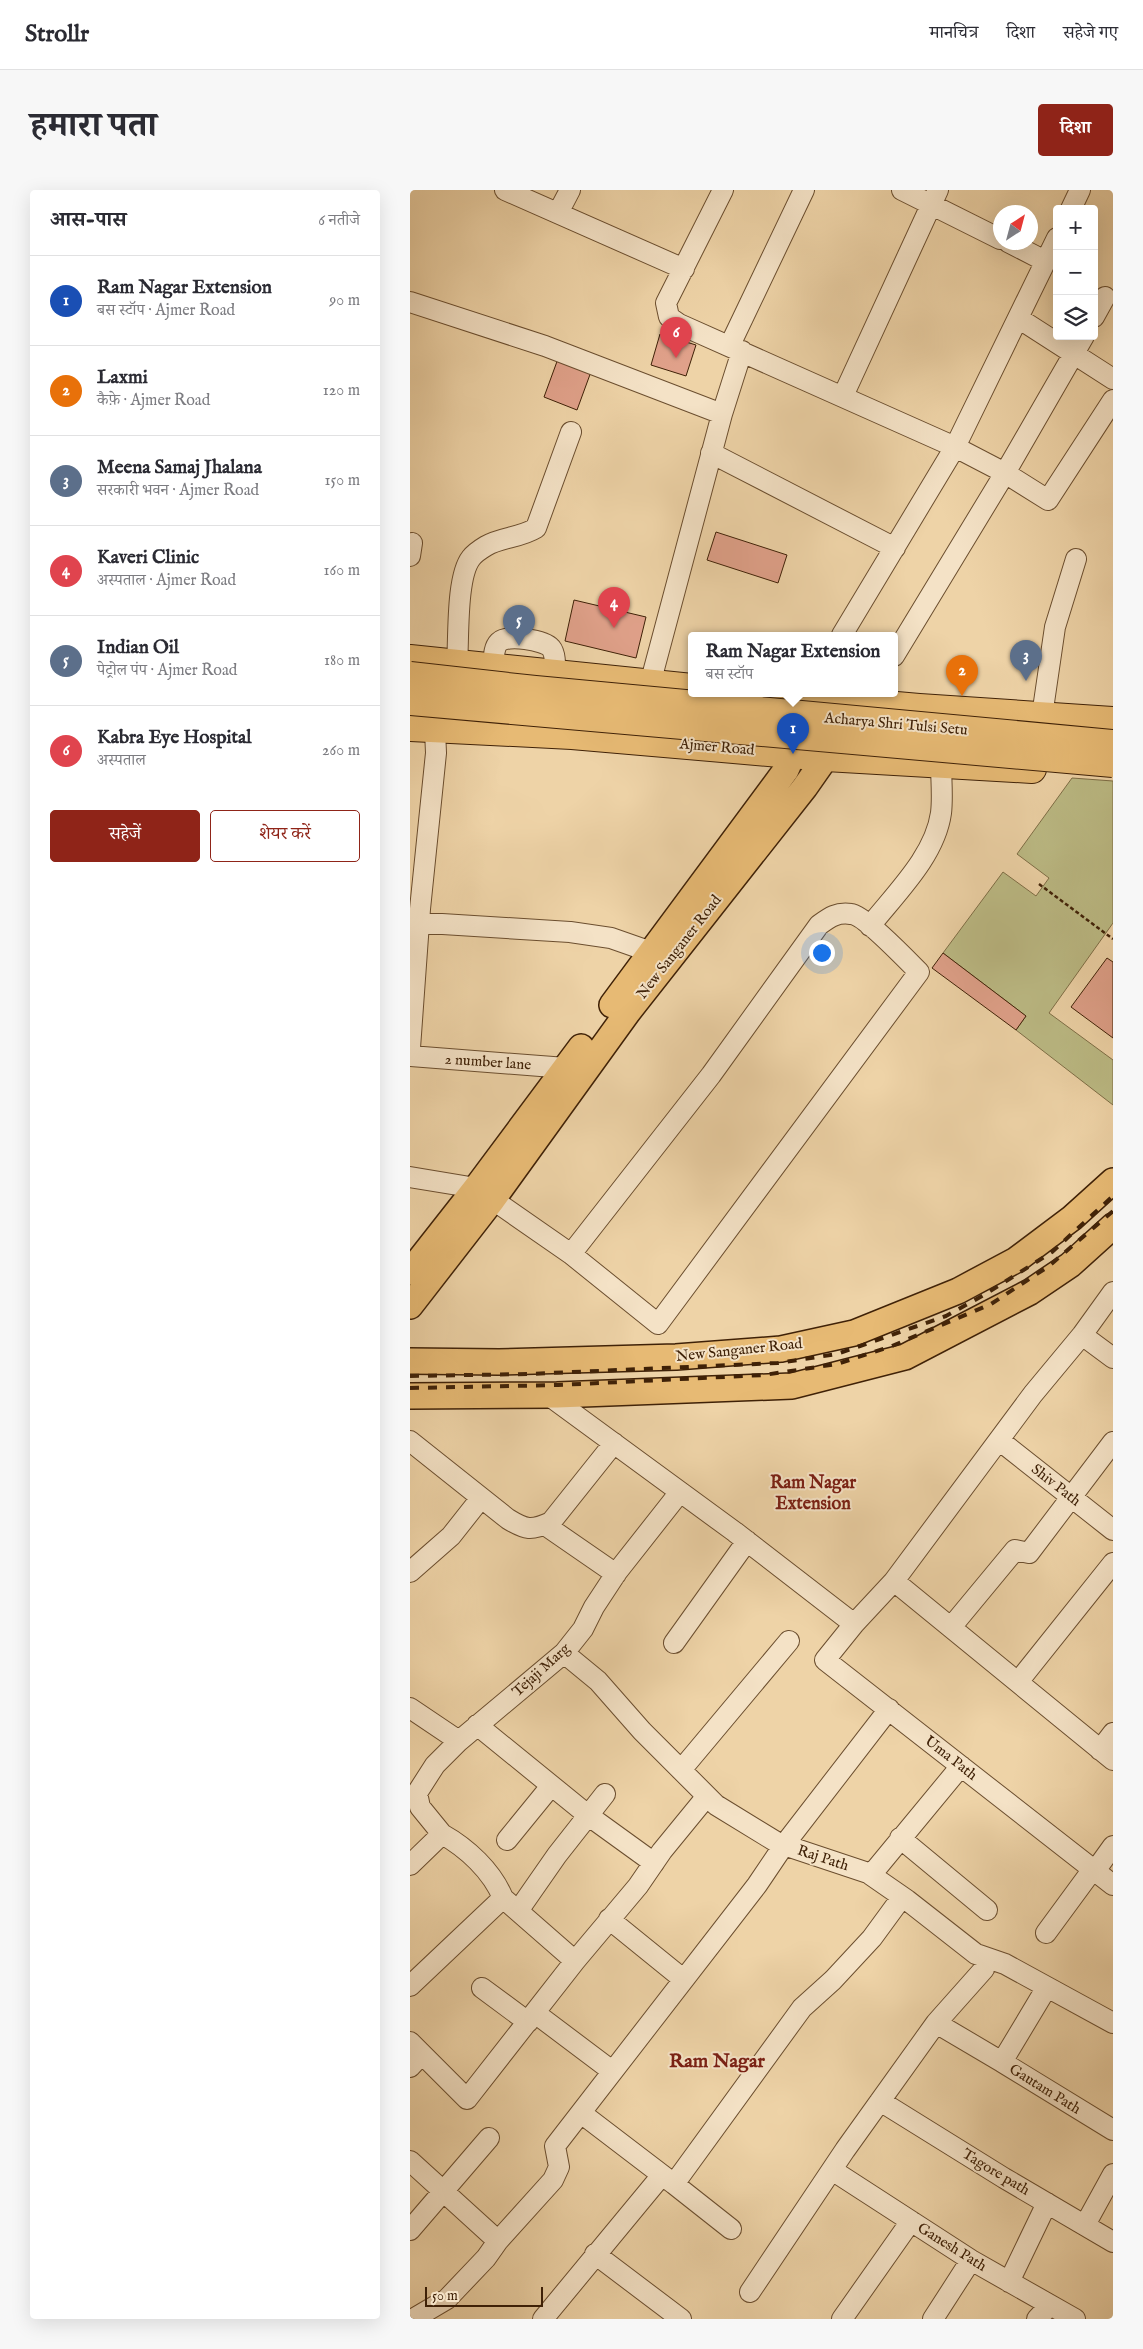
<!DOCTYPE html>
<html lang="hi">
<head>
<meta charset="utf-8">
<style>
	:root { --surface:#fff; --page:#f7f7f7; --text:#2b2b33; --muted:#7c7c81; --line:#e1e1e2; --accent:#8f2418 }
	body { margin:0; font-family:"IM FELL English","Noto Serif Devanagari",serif; background:var(--page); color:var(--text) }
	.controls { position:absolute; right:15px; top:15px; display:grid; overflow:hidden; border-radius:5px; box-shadow:0 5px 20px #0002 }
	.controls button { width:45px; height:45px; display:grid; place-items:center; padding:0; border:0; border-bottom:1px solid var(--line); background:var(--surface); color:var(--text); font:25px sans-serif }
	.compass { position:absolute; left:583px; top:15px; width:45px; height:45px; border-radius:50%; background:var(--surface); box-shadow:0 5px 20px #0002; rotate:36deg }
	.scale { position:absolute; left:15px; bottom:12px; width:118px; box-sizing:border-box; padding-left:5px; border:2px solid #3f2107; border-top:0; font-size:14px; line-height:18px; white-space:nowrap; color:#3f2107; -webkit-text-stroke:4px #f4e2c6; paint-order:stroke }
	.you { position:absolute; left:411px; top:762px; width:18px; height:18px; margin:-12px; border:4px solid #fff; border-radius:50%; background:#1a73e8; box-shadow:0 0 0 8px #1a73e833 }
	.badge { display:grid; place-items:center; width:32px; height:32px; border-radius:50%; background:var(--accent); color:#fff; font-size:16px; font-weight:700 }
	.pin { position:absolute; translate:-50% -41px; filter:drop-shadow(0 1px 2px #0008) }
	.pin::after { content:''; position:absolute; top:26px; width:18px; height:15px; background:inherit; clip-path:polygon(0 0,100% 0,50% 100%) }
	.popup { position:absolute; left:278px; top:442px; width:210px; height:65px; box-sizing:border-box; display:grid; place-content:center; border-radius:5px; background:var(--surface); filter:drop-shadow(0 1px 4px #0005); font-size:16px; white-space:nowrap; color:var(--muted) }
	.popup b { font-size:19px; color:var(--text) }
	.popup::after { content:''; position:absolute; left:50%; top:100%; margin-left:-10px; border:10px solid transparent; border-top-color:var(--surface) }
	.list { margin:0; padding:0; list-style:none }
	h2 { display:flex; justify-content:space-between; align-items:center; height:65px; margin:0; padding:0 20px; font-size:21px }
	h2 small { font-size:16px; font-weight:400; color:var(--muted) }
	.list li { display:grid; grid-template-columns:32px 1fr auto; gap:15px; align-items:center; box-sizing:border-box; height:90px; padding:0 20px; border-top:1px solid var(--line) }
	.list b { display:block; font-size:19px; white-space:nowrap }
	.list p { margin:0; font-size:16px; white-space:nowrap; color:var(--muted) }
	.list em { font-size:16px; font-style:normal; color:var(--muted) }
	.actions { display:flex; gap:10px; padding:15px 20px }
	.actions a { flex:1; padding:11px 0; border:1px solid var(--accent); border-radius:5px; text-align:center; font-size:18px; color:var(--accent) }
	.actions .main { background:var(--accent); color:#fff }
	.icon { flex:none; width:28px; height:28px; fill:none; stroke:currentColor; stroke-width:2; stroke-linecap:round; stroke-linejoin:round }
	.map { position:relative; flex:none; width:703px; height:2129px; overflow:hidden; border-radius:5px }
	header { display:flex; align-items:center; gap:30px; box-sizing:border-box; height:70px; padding:0 25px; background:var(--surface); border-bottom:1px solid var(--line) }
	header strong { font-size:24px }
	nav { display:flex; gap:28px; margin-inline-start:auto; font-size:18px }
	.intro { display:flex; align-items:center; justify-content:space-between; box-sizing:border-box; height:120px; padding:0 30px }
	h1 { margin:0; font-size:35px }
	.button { padding:12px 22px; border-radius:5px; background:var(--accent); color:#fff; font-size:18px; font-weight:700 }
	main { display:flex; gap:30px; padding:0 30px }
	aside { flex:1; background:var(--surface); border-radius:5px; box-shadow:0 5px 20px #0002 }
	.map>svg:first-child { display:block }
	.green { fill:#bcbb85; stroke:#7e6e46 }
	.building { fill:#e0a18a; stroke:#3f2107 }
	.lines { fill:none; stroke-linecap:round; stroke-linejoin:round }
	.minor-casing { stroke:#6b4e2f; stroke-width:22 }
	.major-casing { stroke:#3f2107; stroke-width:28 }
	.highway-casing { stroke:#3f2107; stroke-width:30 }
	.path { stroke:#3f2107; stroke-width:2.5; stroke-dasharray:4 2.5; stroke-linecap:butt }
	.minor { stroke:#f4e2c6; stroke-width:20 }
	.major { stroke:#e7ba74; stroke-width:25 }
	.highway { stroke:#e7ba74; stroke-width:28 }
	.rail { stroke:#3f2107; stroke-width:4; stroke-dasharray:9 9; stroke-linecap:butt }
	.highway-bridge-casing { stroke:#3f2107; stroke-width:30; stroke-linecap:butt }
	.highway-bridge { stroke:#e7ba74; stroke-width:28 }
	.labels { text-anchor:middle; dominant-baseline:central; stroke-width:4; stroke-linejoin:round; paint-order:stroke }
	.street-label { font-size:15px; fill:#3f2107; stroke:#f4e2c6 }
	.quarter-label { font-size:18px; font-weight:bold; fill:#7a1f14; stroke:#f4e2c6 }
	.district-label { font-size:20px; font-weight:bold; fill:#7a1f14; stroke:#f4e2c6 }
</style>
</head>
<body>
<header>
<strong>Strollr</strong>
<nav><a>मानचित्र</a><a>दिशा</a><a>सहेजे गए</a></nav>
</header>
<div class="intro"><h1>हमारा पता</h1><a class="button">दिशा</a></div>
<main>
<aside>
<h2>आस-पास<small>6 नतीजे</small></h2>
<ul class="list">
<li><span class="badge" style="background:#1a4fb4">1</span><div><b>Ram Nagar Extension</b><p>बस स्टॉप · Ajmer Road</p></div><em>90 m</em></li>
<li><span class="badge" style="background:#e8710a">2</span><div><b>Laxmi</b><p>कैफ़े · Ajmer Road</p></div><em>120 m</em></li>
<li><span class="badge" style="background:#5c6f8a">3</span><div><b>Meena Samaj Jhalana</b><p>सरकारी भवन · Ajmer Road</p></div><em>150 m</em></li>
<li><span class="badge" style="background:#e0444e">4</span><div><b>Kaveri Clinic</b><p>अस्पताल · Ajmer Road</p></div><em>160 m</em></li>
<li><span class="badge" style="background:#5c6f8a">5</span><div><b>Indian Oil</b><p>पेट्रोल पंप · Ajmer Road</p></div><em>180 m</em></li>
<li><span class="badge" style="background:#e0444e">6</span><div><b>Kabra Eye Hospital</b><p>अस्पताल</p></div><em>260 m</em></li>
</ul>
<div class="actions"><a class="main">सहेजें</a><a>शेयर करें</a></div>
</aside>
<div class="map">
<svg width="703" height="2129" viewBox="0 0 703 2129">
	<rect width="100%" height="100%" fill="#eed3a7"/>
	<filter id="stains"><feTurbulence type="fractalNoise" baseFrequency=".004" numOctaves="4"/><feColorMatrix values="0 0 0 0 .2 0 0 0 0 .09 0 0 0 0 .02 0 0 0 .5 -.17"/></filter>
	<radialGradient id="worn" r=".72"><stop offset=".6" stop-color="#630" stop-opacity="0"/><stop offset="1" stop-color="#630" stop-opacity=".3"/></radialGradient>
	<!-- green -->
	<path class="green" d="M 662,588 L 703,591 L 703,733 L 639,823 L 703,870 L 703,915 L 606,840 L 616,826 L 533,763 L 593,682 L 626,706 L 639,688 L 607,664 Z"/>
	<!-- building -->
	<path class="building" d="M 250,144 L 286,155 L 276,186 L 241,175 Z
		M 149,166 L 182,179 L 167,220 L 134,207 Z
		M 306,342 L 377,365 L 368,393 L 297,370 Z
		M 164,410 L 236,427 L 226,468 L 155,451 Z
		M 533,763 L 616,826 L 606,840 L 522,778 Z
		M 697,768 L 703,772 L 703,848 L 661,817 Z"/>
	<g class="lines">
		<defs>
			<path id="minor" d="M 95,0 L 274,79
				M 313,0 L 256,113 L 259,127 L 269,134 L 545,257 L 595,283 L 638,310 L 703,210
				M 492,0 L 590,49
				M 661,19 L 670,0
				M 148,23 L 160,0
				M 598,52 L 635,71
				M 0,112 L 135,156 L 312,224
				M 684,127 L 695,107
				M 608,128 L 703,189
				M 320,155 L 394,0
				M 433,206 L 528,0
				M 301,263 L 485,358
				M 0,366 L 2,353
				M 432,445 L 545,257 L 647,48
				M 484,466 L 595,283 L 674,146
				M 47,474 C 49,449 46,387 61,368 C 64,364 71,359 76,356 C 91,347 110,348 126,338 L 161,242
				M 83,478 C 84,469 83,458 89,452 C 97,444 134,450 141,458 C 146,464 145,477 145,485
				M 240,494 L 312,224 L 332,161
				M 632,526 L 645,437 L 666,369
				M 0,732 L 160,742 L 201,748 L 241,762
				M 460,736 C 486,703 525,666 531,623 C 533,607 531,589 531,573
				M 0,858 L 10,719 L 26,563 L 25,540
				M 0,866 L 156,878
				M 0,987 L 66,998 L 161,1064 L 301,885 L 409,735 C 420,727 427,722 441,724 C 454,725 498,771 509,782 L 248,1134 L 161,1064
				M 703,1102 L 672,1145 L 623,1204 L 484,1391 L 444,1434 L 415,1470 L 703,1695
				M 672,1145 L 703,1168
				M 138,1205 L 325,1342 L 444,1434
				M 589,1250 L 703,1340
				M 0,1251 L 98,1329 C 116,1340 121,1341 141,1332 L 204,1253
				M 135,1335 L 206,1384
				M 0,1382 L 41,1346 L 71,1308
				M 484,1391 L 703,1570
				M 542,1436 L 605,1360 L 619,1363 L 703,1252
				M 264,1453 L 337,1351
				M 154,1463 L 188,1491 L 232,1541 L 306,1615 L 368,1653 L 458,1683 L 497,1710 L 566,1764 L 595,1774 L 703,1833
				M 608,1492 L 703,1373
				M 0,1518 L 49,1551 L 154,1463 L 173,1439 L 184,1417 L 207,1382 L 270,1302
				M 67,1535 L 179,1626 L 244,1673
				M 690,1560 L 703,1543
				M 271,1580 L 379,1451
				M 32,1644 C 57,1658 82,1681 93,1708
				M 490,1648 L 577,1720
				M 97,1650 L 141,1596
				M 0,1675 L 32,1644 L 10,1617 L 7,1603 L 25,1575 L 49,1551
				M 685,1681 L 703,1656
				M 461,1685 L 551,1576
				M 108,1721 L 147,1665 L 195,1604
				M 199,1729 L 273,1789
				M 636,1743 L 683,1679
				M 0,1796 L 93,1708 L 165,1771 L 228,1696 L 252,1661 L 297,1606
				M 637,1797 L 592,1872 L 703,1940
				M 72,1798 L 118,1832
				M 125,1823 L 202,1881
				M 526,1833 L 574,1779
				M 0,1852 L 12,1864 L 0,1877
				M 12,1864 L 57,1909 L 165,1771
				M 470,1911 L 594,1988 L 703,2052
				M 171,1923 L 264,1994 L 392,1818 L 423,1790 L 462,1748 L 492,1707
				M 0,1971 L 88,2051
				M 422,1980 L 561,2070 L 665,2129
				M 264,1994 L 321,2039
				M 675,2035 L 703,1984
				M 0,2040 L 79,1948
				M 185,2064 L 271,2129
				M 599,2092 L 637,2013
				M 340,2102 L 435,1960 L 526,1833 L 592,1872
				M 3,2129 L 37,2109 L 76,2068 L 88,2051 L 143,1990 L 149,1977 L 145,1956 L 347,1695 L 374,1655 L 479,1519
				M 133,2129 L 252,1985
				M 432,2129 L 501,2031
				M 523,2129 L 561,2070
				M 627,2129 L 640,2115"/>
			<path id="major" d="M 202,815 L 376,580 L 383,564 L 387,544
				M 0,1082 L 66,998 L 171,857
				M 0,1116 L 83,1009 L 218,822 L 395,597 L 416,567 L 420,550
				M 0,1171 L 89,1172 L 266,1167 L 371,1159 L 444,1143 L 548,1101 L 606,1070 L 662,1028 L 703,991
				M 0,1206 L 147,1205 L 382,1196 L 495,1167 L 620,1102 L 660,1075 L 703,1036"/>
			<path id="highway" d="M 0,469 L 282,498
				M 339,503 L 509,518 L 703,531
				M 0,537 L 162,545 L 416,567 L 622,579"/>
		</defs>
		<!-- minor casing -->
		<use href="#minor" class="minor-casing"/>
		<!-- major casing -->
		<use href="#major" class="major-casing"/>
		<!-- highway casing -->
		<use href="#highway" class="highway-casing"/>
		<!-- path -->
		<path class="path" d="M 629,694 L 703,749"/>
		<!-- minor -->
		<use href="#minor" class="minor"/>
		<!-- major -->
		<use href="#major" class="major"/>
		<!-- highway -->
		<use href="#highway" class="highway"/>
		<!-- rail -->
		<path class="rail" d="M 0,1186 L 118,1184 L 368,1173 L 427,1164 L 536,1126 L 574,1105 L 642,1062 L 703,1006
			M 0,1198 L 148,1195 L 354,1185 L 427,1174 L 482,1156 L 581,1114 L 639,1076 L 703,1021"/>
		<defs>
			<path id="highway-bridge" d="M 0,486 L 125,500 L 703,554
				M 0,511 L 703,573"/>
		</defs>
		<!-- highway-bridge casing -->
		<use href="#highway-bridge" class="highway-bridge-casing"/>
		<!-- highway-bridge -->
		<use href="#highway-bridge" class="highway-bridge"/>
	</g>
	<g class="labels">
		<!-- street labels -->
		<g class="street-label">
			<text transform="translate(486 534) rotate(5)">Acharya Shri Tulsi Setu</text>
			<text transform="translate(307 557) rotate(5)">Ajmer Road</text>
			<text transform="translate(269 757) rotate(-52)">New Sanganer Road</text>
			<text transform="translate(78 872) rotate(4)">2 number lane</text>
			<text transform="translate(329 1160) rotate(-6)">New Sanganer Road</text>
			<text transform="translate(646 1295) rotate(38)">Shiv Path</text>
			<text transform="translate(131 1480) rotate(-42)">Tejaji Marg</text>
			<text transform="translate(541 1568) rotate(38)">Uma Path</text>
			<text transform="translate(413 1668) rotate(18)">Raj Path</text>
			<text transform="translate(635 1899) rotate(32)">Gautam Path</text>
			<text transform="translate(586 1982) rotate(31)">Tagore path</text>
			<text transform="translate(542 2057) rotate(32)">Ganesh Path</text>
		</g>
		<!-- quarter labels -->
		<g class="quarter-label">
			<text x="403" y="1293">Ram Nagar<tspan x="403" dy="21">Extension</tspan></text>
		</g>
		<!-- district labels -->
		<g class="district-label">
			<text x="307" y="1871">Ram Nagar</text>
		</g>
	</g>
	<rect width="100%" height="100%" filter="url(#stains)"/>
	<rect width="100%" height="100%" fill="url(#worn)"/>
</svg>
<div class="controls">
<button>+</button>
<button>−</button>
<button><svg class="icon" aria-label="layers" viewBox="0 0 24 24"><path d="M12 4l9 5-9 5-9-5zM3 14l9 5 9-5"/></svg></button>
</div>
<svg class="compass" viewBox="-18 -18 36 36"><path d="M0-13l5 13h-10z" fill="#e53935"/><path d="M0 13l5-13h-10z" fill="#7c7c81"/></svg>
<div class="scale">50 m</div>
<div class="you"></div>
<div class="pin badge" style="left:383px;top:564px;background:#1a4fb4">1</div>
<div class="popup"><b>Ram Nagar Extension</b>बस स्टॉप</div>
<div class="pin badge" style="left:552px;top:506px;background:#e8710a">2</div>
<div class="pin badge" style="left:616px;top:491px;background:#5c6f8a">3</div>
<div class="pin badge" style="left:204px;top:438px;background:#e0444e">4</div>
<div class="pin badge" style="left:109px;top:456px;background:#5c6f8a">5</div>
<div class="pin badge" style="left:266px;top:168px;background:#e0444e">6</div>
</div>
</main>
</body>
</html>
